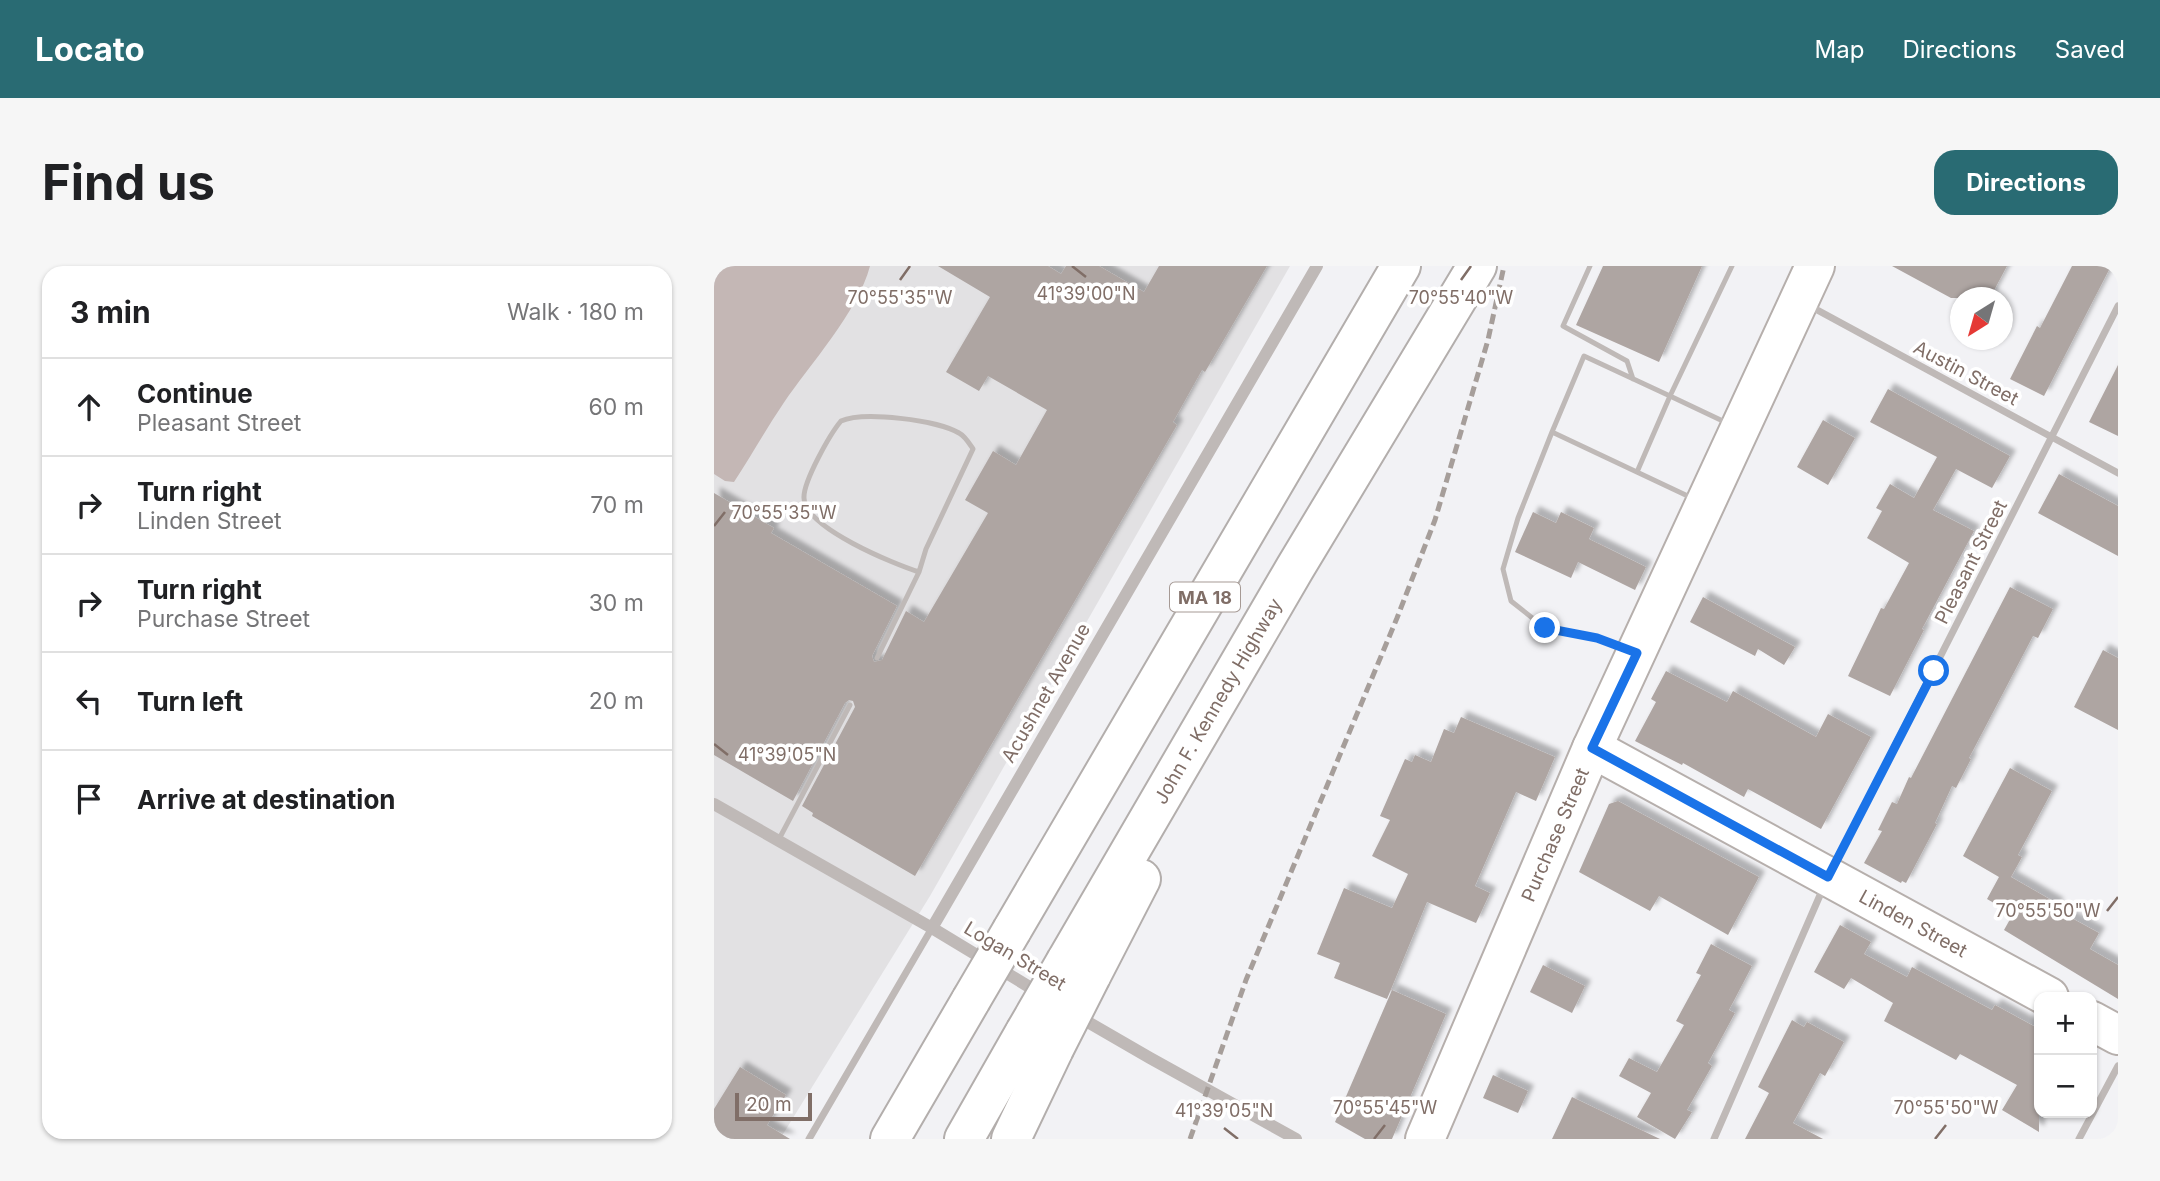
<!DOCTYPE html>
<html lang="en">
<head>
<meta charset="utf-8">
<style>
	:root { --surface:#fff; --page:#f6f6f6; --text:#202124; --muted:#757577; --line:#e0e0e0; --accent:#296b73 }
	body { margin:0; font-family:Inter,sans-serif; background:var(--page); color:var(--text) }
	.controls { position:absolute; right:21px; bottom:21px; display:grid; overflow:hidden; border-radius:14px; box-shadow:0 2px 5px #0004 }
	.controls button { width:63px; height:63px; display:grid; place-items:center; padding:0; border:0; border-bottom:2px solid var(--line); background:var(--surface); color:var(--text); font:35px sans-serif }
	.compass { position:absolute; left:1236px; top:21px; width:63px; height:63px; border-radius:50%; background:var(--surface); box-shadow:0 2px 5px #0004; rotate:217deg }
	.scale { position:absolute; left:21px; bottom:18px; width:77px; box-sizing:border-box; padding-left:7px; border:4px solid #806e67; border-top:0; font-size:19px; line-height:24px; white-space:nowrap; color:#806e67; -webkit-text-stroke:5px #fff; paint-order:stroke }
	.stop { position:absolute; width:21px; height:21px; margin:-16px; border:5px solid #1a73e8; border-radius:50%; background:#fff }
	.stop.end { background:#1a73e8; border-color:#fff; box-shadow:0 2px 7px #0008 }
	.list { margin:0; padding:0; list-style:none }
	h2 { display:flex; justify-content:space-between; align-items:center; height:91px; margin:0; padding:0 28px; font-size:30px }
	h2 small { font-size:23px; font-weight:400; color:var(--muted) }
	.list li { display:grid; grid-template-columns:46px 1fr auto; gap:21px; align-items:center; box-sizing:border-box; height:98px; padding:0 28px; border-top:2px solid var(--line) }
	.list b { display:block; font-size:26px; white-space:nowrap }
	.list p { margin:0; font-size:23px; white-space:nowrap; color:var(--muted) }
	.list em { font-size:23px; font-style:normal; color:var(--muted) }
	.icon { flex:none; width:38px; height:38px; fill:none; stroke:currentColor; stroke-width:2; stroke-linecap:round; stroke-linejoin:round }
	.map { position:relative; flex:none; width:1404px; height:873px; overflow:hidden; border-radius:21px }
	header { display:flex; align-items:center; gap:42px; box-sizing:border-box; height:98px; padding:0 35px; background:var(--accent); color:#fff }
	header strong { font-size:33px }
	nav { display:flex; gap:38px; margin-inline-start:auto; font-size:24px }
	.intro { display:flex; align-items:center; justify-content:space-between; box-sizing:border-box; height:168px; padding:0 42px }
	h1 { margin:0; font-size:49px }
	.button { padding:18px 32px; border-radius:21px; background:var(--accent); color:#fff; font-size:24px; font-weight:700 }
	main { display:flex; gap:42px; padding:0 42px }
	aside { flex:1; background:var(--surface); border-radius:21px; box-shadow:0 2px 5px #0004 }
	.map>svg:first-child { display:block }
	.built { fill:#e2e1e3 }
	.water { fill:#c4b7b5 }
	.building { fill:#aea5a2; filter:url(#shadow) }
	.lines { fill:none; stroke-linecap:round; stroke-linejoin:round }
	.secondary-casing { stroke:#b6afac; stroke-width:42 }
	.motorway-casing { stroke:#b3aeac; stroke-width:42 }
	.service { stroke:#bfb9b7; stroke-width:5 }
	.minor { stroke:#bfb9b7; stroke-width:7 }
	.tertiary { stroke:#bfb9b7; stroke-width:12 }
	.secondary { stroke:#fff; stroke-width:38 }
	.motorway { stroke:#fff; stroke-width:38 }
	.rail { stroke:#a69e9a; stroke-width:5; stroke-dasharray:10 5; stroke-linecap:butt }
	.motorway-bridge-casing { stroke:#b3aeac; stroke-width:42; stroke-linecap:butt }
	.motorway-bridge { stroke:#fff; stroke-width:38 }
	.route { stroke:#1a73e8; stroke-width:9 }
	.ticks { fill:none; stroke:#806e67; stroke-width:2.5 }
	.labels { text-anchor:middle; dominant-baseline:central; stroke-width:7; stroke-linejoin:round; paint-order:stroke }
	.shield { fill:#fff; stroke:#a69a95; stroke-width:2 }
	.shield-label { font-size:18px; font-weight:bold; fill:#806e67 }
	.street-label { font-size:19px; fill:#806e67; stroke:#fff }
	.ticks-label { font-size:18px; text-anchor:middle; fill:#806e67; stroke:#fff; stroke-width:7; stroke-linejoin:round; paint-order:stroke }
</style>
</head>
<body>
<header>
<strong>Locato</strong>
<nav><a>Map</a><a>Directions</a><a>Saved</a></nav>
</header>
<div class="intro"><h1>Find us</h1><a class="button">Directions</a></div>
<main>
<aside>
<h2>3 min<small>Walk · 180 m</small></h2>
<ul class="list">
<li><svg class="icon" aria-label="ahead" viewBox="0 0 24 24"><path d="M12 20V5M6 11l6-6 6 6"/></svg><div><b>Continue</b><p>Pleasant Street</p></div><em>60 m</em></li>
<li><svg class="icon" aria-label="right" viewBox="0 0 24 24"><path d="M7 20v-9h11M14 6l5 5-5 5"/></svg><div><b>Turn right</b><p>Linden Street</p></div><em>70 m</em></li>
<li><svg class="icon" aria-label="right" viewBox="0 0 24 24"><path d="M7 20v-9h11M14 6l5 5-5 5"/></svg><div><b>Turn right</b><p>Purchase Street</p></div><em>30 m</em></li>
<li><svg class="icon" aria-label="left" viewBox="0 0 24 24"><path d="M17 20v-9H6M10 6l-5 5 5 5"/></svg><div><b>Turn left</b></div><em>20 m</em></li>
<li><svg class="icon" aria-label="arrive" viewBox="0 0 24 24"><path d="M6 21V4h12l-3 4 3 4H6"/></svg><div><b>Arrive at destination</b></div></li>
</ul>
</aside>
<div class="map">
<svg width="1404" height="873" viewBox="0 0 1404 873">
	<defs>
		<filter id="shadow"><feDropShadow dx="6" dy="-6" stdDeviation="2" flood-color="#0004"/></filter>
	</defs>
	<rect width="100%" height="100%" fill="#f2f2f5"/>
	<!-- built -->
	<path class="built" d="M 0,0 L 576,0 L 216,630 L 66,873 L 0,873 Z"/>
	<!-- water -->
	<path class="water" d="M 0,0 L 156,0 C 144,46 96,98 69,138 C 52,163 37,190 20,216 L 11,215 L 0,208 Z"/>
	<!-- building -->
	<path class="building" d="M 224,0 L 334,0 L 347,8 L 352,0 L 385,0 L 430,26 L 445,0 L 553,0 L 491,106 L 488,104 L 459,156 L 463,159 L 201,610 L 98,550 L 99,547 L 88,540 L 141,441 L 139,435 L 135,434 L 131,437 L 79,535 L 0,489 L 0,227 L 60,262 L 57,267 L 183,340 L 158,390 L 160,396 L 168,394 L 192,345 L 210,356 L 274,247 L 251,234 L 279,185 L 302,199 L 333,144 L 274,110 L 265,125 L 232,106 L 276,31 Z
		M 889,0 L 988,0 L 945,96 L 862,59 Z
		M 1178,0 L 1293,0 L 1276,32 L 1237,32 Z
		M 1358,0 L 1397,0 L 1330,130 L 1296,113 L 1323,60 L 1326,62 Z
		M 1404,99 L 1404,170 L 1375,156 Z
		M 1174,123 L 1296,190 L 1278,222 L 1242,203 L 1219,244 L 1260,265 L 1208,363 L 1210,364 L 1176,430 L 1134,410 L 1167,342 L 1170,343 L 1195,297 L 1153,272 L 1168,245 L 1162,242 L 1176,218 L 1200,232 L 1223,191 L 1156,156 Z
		M 1109,154 L 1141,172 L 1114,219 L 1083,201 Z
		M 1345,208 L 1404,240 L 1404,290 L 1324,247 Z
		M 819,246 L 842,257 L 847,246 L 880,262 L 875,273 L 932,301 L 921,324 L 864,296 L 857,312 L 801,286 Z
		M 1296,321 L 1339,343 L 1324,372 L 1319,370 L 1255,492 L 1257,493 L 1242,522 L 1238,520 L 1221,557 L 1223,558 L 1192,617 L 1188,615 L 1187,617 L 1150,597 L 1168,565 L 1164,564 L 1178,536 L 1183,538 L 1195,511 L 1197,512 Z
		M 989,331 L 1081,381 L 1070,399 L 1044,383 L 1041,390 L 976,356 Z
		M 1389,384 L 1404,392 L 1404,464 L 1360,441 Z
		M 952,405 L 1013,436 L 1019,425 L 1102,471 L 1114,448 L 1157,471 L 1107,563 L 1034,523 L 1030,531 L 969,497 L 968,499 L 921,475 L 942,436 L 937,433 Z
		M 747,451 L 841,491 L 822,535 L 802,526 L 761,620 L 776,627 L 762,657 L 713,636 L 673,733 L 620,712 L 626,697 L 603,688 L 630,622 L 678,642 L 694,608 L 658,590 L 676,554 L 666,550 L 691,493 L 698,496 L 701,489 L 717,496 L 730,463 L 740,467 Z
		M 1296,502 L 1338,525 L 1304,589 L 1308,591 L 1297,611 L 1344,638 L 1341,643 L 1385,667 L 1376,683 L 1404,699 L 1404,733 L 1290,664 L 1299,648 L 1273,633 L 1285,611 L 1249,590 Z
		M 904,535 L 1045,611 L 1014,669 L 945,630 L 936,645 L 865,606 L 895,538 Z
		M 1126,659 L 1157,676 L 1150,688 L 1193,711 L 1198,701 L 1278,744 L 1281,739 L 1325,763 L 1325,866 L 1288,844 L 1303,819 L 1246,788 L 1242,794 L 1170,755 L 1179,737 L 1137,712 L 1130,723 L 1100,706 Z
		M 997,678 L 1038,700 L 1015,744 L 1021,747 L 994,797 L 998,800 L 973,844 L 978,846 L 961,873 L 923,851 L 937,827 L 905,810 L 915,792 L 943,806 L 970,759 L 962,755 L 987,709 L 982,707 Z
		M 829,699 L 871,720 L 858,747 L 816,726 Z
		M 678,724 L 732,748 L 678,873 L 651,873 L 621,856 Z
		M 1078,754 L 1090,761 L 1093,756 L 1130,776 L 1111,810 L 1106,807 L 1079,857 L 1109,873 L 1031,873 L 1055,827 L 1044,821 Z
		M 26,801 L 72,829 L 53,859 L 76,873 L 0,873 L 0,843 Z
		M 779,809 L 814,825 L 804,847 L 769,832 Z
		M 858,831 L 946,873 L 838,873 Z"/>
	<g class="lines">
		<defs>
			<g id="secondary">
				<path id="s1" d="M 878,482 L 1335,731"/>
				<path d="M 1378,755 L 1404,769"/>
				<path id="s2" d="M 711,873 L 878,482 L 1101,0"/>
			</g>
			<g id="motorway">
				<path d="M 298,664 L 687,0"/>
				<path id="s3" d="M 352,695 L 581,302 L 763,0"/>
				<path d="M 377,710 L 427,613"/>
				<path d="M 176,873 L 257,734"/>
				<path d="M 250,873 L 311,766"/>
				<path d="M 297,873 L 340,783"/>
			</g>
		</defs>
		<!-- secondary casing -->
		<use href="#secondary" class="secondary-casing"/>
		<!-- motorway casing -->
		<use href="#motorway" class="motorway-casing"/>
		<!-- service -->
		<path class="service" d="M 876,0 L 849,60 L 913,95 L 919,113
			M 1013,157 L 956,130 L 1018,0
			M 838,166 L 870,90 L 956,130 L 923,206
			M 910,382 L 883,372 L 831,362 L 797,335 L 789,303 L 804,252 L 838,166 L 978,232
			M 163,392 L 205,306 C 180,298 91,262 90,232 C 89,216 116,168 127,155 C 149,145 224,154 245,167 C 251,170 255,177 259,183 L 212,283 L 205,306
			M 64,575 L 136,439"/>
		<!-- minor -->
		<path class="minor" d="M 1094,39 L 1404,207
			M 1120,600 L 1404,40
			M 95,873 L 218,662
			M 1000,873 L 1110,620
			M 1365,873 L 1404,800"/>
		<!-- tertiary -->
		<path class="tertiary" d="M 0,538 L 218,662 L 327,728
			M 218,662 L 603,0
			M 360,748 L 436,792 L 582,873"/>
		<!-- secondary -->
		<use href="#secondary" class="secondary"/>
		<!-- motorway -->
		<use href="#motorway" class="motorway"/>
		<!-- rail -->
		<path class="rail" d="M 476,873 L 532,714 L 683,352 L 721,254 L 774,74 L 790,0"/>
		<defs>
			<path id="motorway-bridge" d="M 257,734 L 298,664
				M 311,766 L 352,695
				M 340,783 L 377,710"/>
		</defs>
		<!-- motorway-bridge casing -->
		<use href="#motorway-bridge" class="motorway-bridge-casing"/>
		<!-- motorway-bridge -->
		<use href="#motorway-bridge" class="motorway-bridge"/>
	</g>
	<g class="lines">
		<!-- route -->
		<path class="route" d="M 831,362 L 883,372 L 923,387 L 878,482 L 1114,611 L 1220,405"/>
	</g>
	<!-- ticks -->
	<path class="ticks" d="M 358,0 L 372,11M 186,14 L 196,0M 747,14 L 757,0M 0,260 L 11,246M 0,478 L 14,489M 1393,645 L 1404,631M 510,862 L 524,873M 660,873 L 671,859M 1221,873 L 1232,859"/>
	<g class="labels">
		<!-- shield labels -->
		<rect class="shield" x="456" y="316.5" width="70" height="29" rx="5"/>
		<g class="shield-label">
			<text x="491" y="331">MA 18</text>
		</g>
		<!-- street labels -->
		<g class="street-label">
			<text transform="translate(1252 107) rotate(28)">Austin Street</text>
			<text transform="translate(1257 296) rotate(-63)">Pleasant Street</text>
			<text transform="translate(332 427) rotate(-60)">Acushnet Avenue</text>
			<text stroke="none"><textPath href="#s3" startOffset="301">John F. Kennedy Highway</textPath></text>
			<text stroke="none"><textPath href="#s2" startOffset="331">Purchase Street</textPath></text>
			<text stroke="none"><textPath href="#s1" startOffset="366">Linden Street</textPath></text>
			<text transform="translate(301 690) rotate(31)">Logan Street</text>
		</g>
	</g>
	<g class="ticks-label">
		<text x="372" y="34">41°39'00"N</text>
		<text x="186" y="38">70°55'35"W</text>
		<text x="747" y="38">70°55'40"W</text>
		<text x="70" y="253">70°55'35"W</text>
		<text x="73" y="495">41°39'05"N</text>
		<text x="1334" y="651">70°55'50"W</text>
		<text x="671" y="848">70°55'45"W</text>
		<text x="1232" y="848">70°55'50"W</text>
		<text x="510" y="851">41°39'05"N</text>
	</g>
</svg>
<div class="controls">
<button>+</button>
<button>−</button>
</div>
<svg class="compass" viewBox="-18 -18 36 36"><path d="M0-13l5 13h-10z" fill="#e53935"/><path d="M0 13l5-13h-10z" fill="#757577"/></svg>
<div class="scale">20 m</div>
<div class="stop" style="left:1220px;top:405px"></div>
<div class="stop end" style="left:831px;top:362px"></div>
</div>
</main>
</body>
</html>
